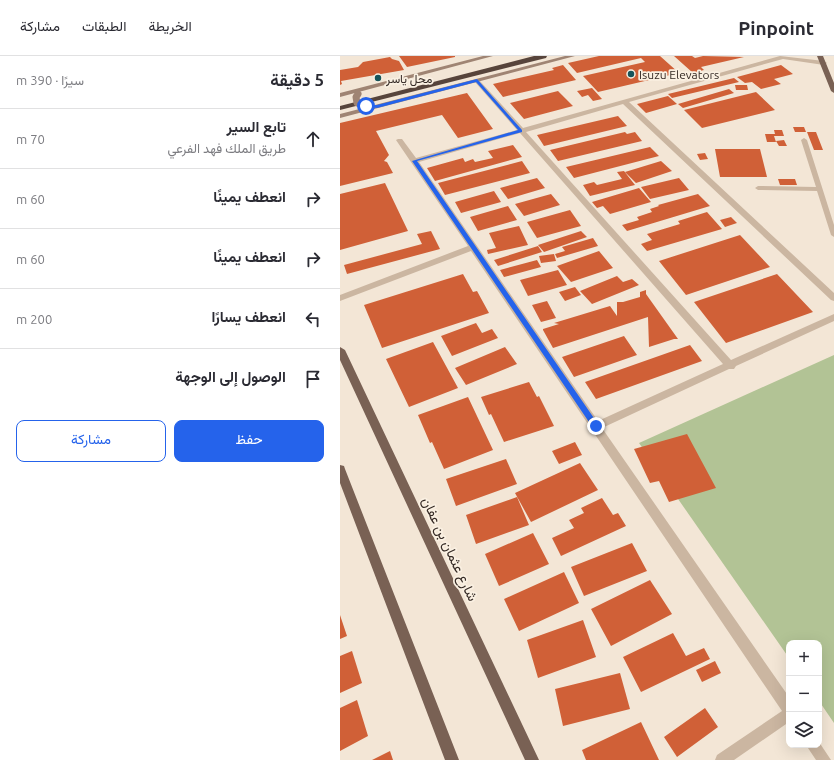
<!DOCTYPE html>
<html lang="ar">
<head>
<meta charset="utf-8">
<style>
	:root { --surface:#fff; --page:#f2f2f3; --text:#2b2b33; --muted:#7c7c81; --line:#e1e1e2; --accent:#2563eb }
	body { margin:0; font-family:Ubuntu,Vazirmatn,sans-serif; background:var(--page); color:var(--text); direction:rtl }
	.controls { position:absolute; right:12px; bottom:12px; display:grid; overflow:hidden; border-radius:8px; box-shadow:0 4px 16px #0002 }
	.controls button { width:36px; height:36px; display:grid; place-items:center; padding:0; border:0; border-bottom:1px solid var(--line); background:var(--surface); color:var(--text); font:20px sans-serif }
	.stop { position:absolute; width:12px; height:12px; margin:-9px; border:3px solid #2563eb; border-radius:50%; background:#fff }
	.stop.end { background:#2563eb; border-color:#fff; box-shadow:0 1px 4px #0008 }
	.list { margin:0; padding:0; list-style:none }
	h2 { display:flex; justify-content:space-between; align-items:center; height:52px; margin:0; padding:0 16px; font-size:17px }
	h2 small { font-size:13px; font-weight:400; color:var(--muted) }
	.list li { display:grid; grid-template-columns:26px 1fr auto; gap:12px; align-items:center; box-sizing:border-box; height:60px; padding:0 16px; border-top:1px solid var(--line) }
	.list b { display:block; font-size:15px; white-space:nowrap }
	.list p { margin:0; font-size:13px; white-space:nowrap; color:var(--muted) }
	.list em { font-size:13px; font-style:normal; color:var(--muted) }
	.actions { display:flex; gap:8px; padding:12px 16px }
	.actions a { flex:1; padding:9px 0; border:1px solid var(--accent); border-radius:8px; text-align:center; font-size:14px; color:var(--accent) }
	.actions .main { background:var(--accent); color:#fff }
	.icon { flex:none; width:22px; height:22px; fill:none; stroke:currentColor; stroke-width:2; stroke-linecap:round; stroke-linejoin:round }
	.map { position:relative; flex:none; width:494px; height:704px; overflow:hidden; direction:ltr }
	header { display:flex; align-items:center; gap:24px; box-sizing:border-box; height:56px; padding:0 20px; background:var(--surface); border-bottom:1px solid var(--line) }
	header strong { font-size:19px }
	nav { display:flex; gap:22px; margin-inline-start:auto; font-size:14px }
	main { display:flex }
	aside { flex:1; background:var(--surface) }
	.map>svg:first-child { display:block }
	.green { fill:#b2c395 }
	.building { fill:#d06037 }
	.lines { fill:none; stroke-linecap:round; stroke-linejoin:round }
	.lane { fill:#cbb6a1; fill-rule:evenodd }
	.street { fill:#cbb6a1; fill-rule:evenodd }
	.secondary { fill:#9f8473; fill-rule:evenodd }
	.primary { fill:#796154; fill-rule:evenodd }
	.highway { fill:#57443b; fill-rule:evenodd }
	.secondary-bridge { stroke:#9f8473; stroke-width:7 }
	.route { fill:#2563eb }
	.poi-dot { fill:#17545a; stroke:#faf0e2; stroke-width:1.5 }
	.labels { text-anchor:middle; dominant-baseline:central; stroke-width:3.5; stroke-linejoin:round; paint-order:stroke }
	.far-poi-label { font-size:12px; fill:#352a25; stroke:#faf0e2; text-anchor:start }
	.street-label { font-size:14px; fill:#352a25; stroke:#faf0e2 }
</style>
</head>
<body>
<header>
<strong>Pinpoint</strong>
<nav><a>الخريطة</a><a>الطبقات</a><a>مشاركة</a></nav>
</header>
<main>
<div class="map">
<svg width="494" height="704" viewBox="0 0 494 704">
	<rect width="100%" height="100%" fill="#f3e6d6"/>
	<!-- green -->
	<path class="green" d="M 494,299 L 494,667 L 479,645 L 479,587 L 449,587 L 449,602 L 299,387 Z"/>
	<!-- building -->
	<path class="building" d="M 59,0 L 115,0 L 115,1 L 67,11 Z
		M 259,0 L 320,0 L 339,17 L 258,36 L 243,20 L 305,6 L 301,2 L 237,17 L 228,7 Z
		M 334,0 L 352,0 L 355,2 L 363,0 L 404,1 L 361,11 L 364,14 L 353,17 Z
		M 50,1 L 52,3 L 59,5 L 64,14 L 1,25 L 2,28 L 0,29 L 0,14 L 18,11 L 23,6 Z
		M 223,9 L 236,24 L 163,41 L 153,28 L 214,14 L 212,12 Z
		M 441,9 L 453,18 L 434,23 L 441,28 L 421,33 L 412,26 L 405,27 L 397,21 Z
		M 394,22 L 399,26 L 332,42 L 328,38 Z
		M 395,29 L 407,29 L 408,34 L 396,34 Z
		M 252,32 L 262,43 L 253,45 L 248,39 L 242,41 L 237,35 Z
		M 389,33 L 394,37 L 343,52 L 338,48 Z
		M 218,35 L 233,50 L 184,63 L 170,47 Z
		M 416,36 L 435,54 L 362,72 L 344,54 Z
		M 127,37 L 153,73 L 118,82 L 102,59 L 36,75 L 49,99 L 44,105 L 47,106 L 53,117 L 0,130 L 0,67 Z
		M 328,40 L 337,48 L 306,57 L 297,48 Z
		M 278,60 L 287,70 L 204,90 L 197,79 Z
		M 453,71 L 464,71 L 466,76 L 455,76 Z
		M 434,74 L 442,74 L 444,80 L 434,80 L 436,86 L 427,86 L 425,78 L 435,78 Z
		M 285,76 L 287,78 L 295,76 L 302,85 L 218,105 L 210,94 Z
		M 467,76 L 476,76 L 483,94 L 474,94 Z
		M 444,84 L 447,90 L 439,90 L 436,85 Z
		M 173,89 L 182,101 L 95,125 L 87,112 L 123,102 L 125,106 L 133,103 L 135,106 L 153,102 L 148,95 Z
		M 310,91 L 319,100 L 234,122 L 226,111 Z
		M 375,93 L 420,93 L 427,121 L 380,121 Z
		M 365,97 L 368,103 L 360,104 L 357,98 Z
		M 182,105 L 190,117 L 105,139 L 98,127 Z
		M 321,105 L 332,115 L 296,127 L 285,116 Z
		M 284,115 L 295,129 L 250,140 L 243,129 L 254,126 L 257,129 L 282,123 L 277,116 Z
		M 197,122 L 205,132 L 168,143 L 160,132 Z
		M 339,122 L 349,134 L 310,143 L 301,131 Z
		M 438,123 L 455,123 L 457,129 L 440,129 Z
		M 45,127 L 68,175 L 0,194 L 0,138 Z
		M 299,132 L 311,146 L 270,158 L 263,150 L 257,152 L 252,146 Z
		M 154,135 L 161,146 L 121,157 L 115,146 Z
		M 211,138 L 220,149 L 184,160 L 175,148 Z
		M 358,138 L 370,150 L 287,175 L 282,169 L 299,164 L 297,161 L 312,156 L 310,153 L 319,150 L 318,149 Z
		M 168,150 L 177,164 L 138,175 L 130,161 Z
		M 230,154 L 241,170 L 197,182 L 187,166 Z
		M 367,156 L 382,173 L 307,195 L 301,188 L 312,184 L 307,178 L 340,168 L 338,165 Z
		M 391,161 L 397,167 L 385,171 L 380,164 Z
		M 179,170 L 188,189 L 148,198 L 147,194 L 156,192 L 149,177 Z
		M 91,175 L 100,193 L 7,218 L 4,209 L 82,188 L 77,178 Z
		M 241,175 L 247,181 L 204,196 L 198,189 Z
		M 400,179 L 430,211 L 346,239 L 319,205 Z
		M 253,182 L 258,190 L 217,202 L 215,198 L 225,195 L 222,191 Z
		M 198,190 L 202,196 L 158,210 L 154,204 Z
		M 259,195 L 273,212 L 231,226 L 217,210 Z
		M 214,198 L 216,205 L 201,207 L 199,200 Z
		M 197,204 L 201,211 L 164,221 L 160,214 Z
		M 218,214 L 227,229 L 188,240 L 180,224 Z
		M 123,218 L 133,236 L 137,235 L 149,257 L 42,292 L 24,249 Z
		M 437,218 L 473,256 L 386,287 L 354,246 Z
		M 277,220 L 283,226 L 292,223 L 299,229 L 252,248 L 240,235 Z
		M 235,231 L 241,239 L 225,245 L 219,236 Z
		M 306,234 L 306,238 L 338,283 L 334,283 L 309,291 L 308,261 L 213,292 L 203,274 L 203,273 L 219,268 L 214,267 L 270,250 L 277,260 L 277,246 L 283,246 L 300,241 L 300,236 Z
		M 207,245 L 216,262 L 201,266 L 192,249 Z
		M 136,267 L 142,277 L 152,273 L 158,282 L 112,300 L 101,280 Z
		M 284,280 L 297,299 L 234,321 L 222,301 Z
		M 93,286 L 118,332 L 69,351 L 46,303 Z
		M 350,289 L 362,305 L 256,343 L 245,326 Z
		M 165,291 L 177,308 L 126,329 L 115,312 Z
		M 189,326 L 197,341 L 199,340 L 214,370 L 164,386 L 151,358 L 149,359 L 141,341 Z
		M 128,341 L 153,394 L 104,413 L 92,386 L 90,387 L 78,359 Z
		M 347,378 L 376,432 L 329,446 L 319,425 L 310,427 L 294,393 Z
		M 235,386 L 242,399 L 219,408 L 212,395 Z
		M 166,403 L 177,428 L 116,450 L 106,423 Z
		M 240,407 L 258,434 L 191,466 L 175,437 Z
		M 177,441 L 189,469 L 136,488 L 126,459 Z
		M 262,442 L 273,459 L 278,457 L 286,470 L 221,500 L 212,482 L 234,472 L 229,464 L 244,457 L 241,452 Z
		M 193,477 L 209,508 L 159,530 L 145,498 Z
		M 292,487 L 307,515 L 244,540 L 231,511 Z
		M 224,516 L 239,547 L 179,575 L 164,543 Z
		M 310,524 L 332,558 L 271,590 L 251,553 Z
		M 0,559 L 7,580 L 0,583 Z
		M 243,564 L 256,601 L 198,622 L 187,584 Z
		M 333,577 L 346,600 L 364,592 L 370,603 L 301,636 L 283,601 Z
		M 12,595 L 22,627 L 0,637 L 0,600 Z
		M 375,605 L 381,617 L 362,626 L 356,614 Z
		M 280,617 L 290,653 L 223,670 L 215,633 Z
		M 17,644 L 28,680 L 0,695 L 0,652 Z
		M 365,652 L 378,671 L 337,701 L 324,681 Z
		M 301,666 L 319,704 L 246,704 L 242,694 Z
		M 50,695 L 53,704 L 32,704 Z"/>
	<g class="lines">
		<!-- lane -->
		<path class="lane" d="M 464,82 L 467,84 L 494,169 L 494,181 L 491,179 L 477,135 L 418,134 L 415,132 L 418,130 L 476,131 L 461,84 Z"/>
		<!-- street -->
		<path class="street" d="M 440,0 L 484,5 L 487,7 L 484,9 L 443,3 L 289,46 L 494,237 L 494,245 L 491,244 L 283,48 L 186,76 L 391,304 L 494,258 L 494,265 L 396,310 L 394,313 L 389,313 L 262,372 L 449,641 L 449,666 L 394,704 L 375,704 L 377,699 L 442,655 L 131,195 L 0,245 L 0,239 L 128,190 L 56,84 L 58,83 L 62,83 L 76,102 L 177,74 L 135,26 L 135,24 L 139,24 L 183,72 ZM 180,77 L 383,308 L 258,365 L 79,106 Z
			M 479,686 L 491,704 L 476,704 L 466,689 L 479,689 Z"/>
		<!-- secondary -->
		<path class="secondary" d="M 143,0 L 153,0 L 0,41 L 0,37 Z
			M 225,0 L 235,0 L 0,62 L 0,58 Z"/>
		<!-- primary -->
		<path class="primary" d="M 477,0 L 483,0 L 494,27 L 494,37 L 491,35 Z
			M 0,291 L 5,294 L 199,704 L 185,704 L 0,304 Z
			M 0,409 L 4,410 L 5,413 L 119,704 L 105,704 L 0,427 Z"/>
		<!-- highway -->
		<path class="highway" d="M 194,0 L 207,0 L 206,2 L 0,54 L 0,50 Z"/>
		<!-- secondary-bridge -->
		<path class="secondary-bridge" d="M 18,38 L 16,41 L 17,47 L 26,50"/>
	</g>
	<!-- route -->
	<path class="route" d="M 137,23 L 182,74 L 182,76 L 77,105 L 258,368 L 258,372 L 253,372 L 72,105 L 178,74 L 136,26 L 37,52 L 24,50 L 37,49 Z"/>
	<!-- markers -->
	<g class="poi-dot">
		<circle cx="291" cy="18" r="4"/>
		<circle cx="38" cy="22" r="4"/>
	</g>
	<g class="labels">
		<!-- far-poi labels -->
		<g class="far-poi-label">
			<text x="299" y="18">Isuzu Elevators</text>
			<text x="46" y="22">محل ياسر</text>
		</g>
		<!-- street labels -->
		<g class="street-label">
			<text transform="translate(110 493) rotate(65)">شارع عثمان بن عفان</text>
		</g>
	</g>
</svg>
<div class="controls">
<button>+</button>
<button>−</button>
<button><svg class="icon" aria-label="layers" viewBox="0 0 24 24"><path d="M12 4l9 5-9 5-9-5zM3 14l9 5 9-5"/></svg></button>
</div>
<div class="stop" style="left:26px;top:50px"></div>
<div class="stop end" style="left:256px;top:370px"></div>
</div>
<aside>
<h2>5 دقيقة<small>سيرًا · 390 m</small></h2>
<ul class="list">
<li><svg class="icon" aria-label="ahead" viewBox="0 0 24 24"><path d="M12 20V5M6 11l6-6 6 6"/></svg><div><b>تابع السير</b><p>طريق الملك فهد الفرعي</p></div><em>70 m</em></li>
<li><svg class="icon" aria-label="right" viewBox="0 0 24 24"><path d="M7 20v-9h11M14 6l5 5-5 5"/></svg><div><b>انعطف يمينًا</b></div><em>60 m</em></li>
<li><svg class="icon" aria-label="right" viewBox="0 0 24 24"><path d="M7 20v-9h11M14 6l5 5-5 5"/></svg><div><b>انعطف يمينًا</b></div><em>60 m</em></li>
<li><svg class="icon" aria-label="left" viewBox="0 0 24 24"><path d="M17 20v-9H6M10 6l-5 5 5 5"/></svg><div><b>انعطف يسارًا</b></div><em>200 m</em></li>
<li><svg class="icon" aria-label="arrive" viewBox="0 0 24 24"><path d="M6 21V4h12l-3 4 3 4H6"/></svg><div><b>الوصول إلى الوجهة</b></div></li>
</ul>
<div class="actions"><a class="main">حفظ</a><a>مشاركة</a></div>
</aside>
</main>
</body>
</html>
